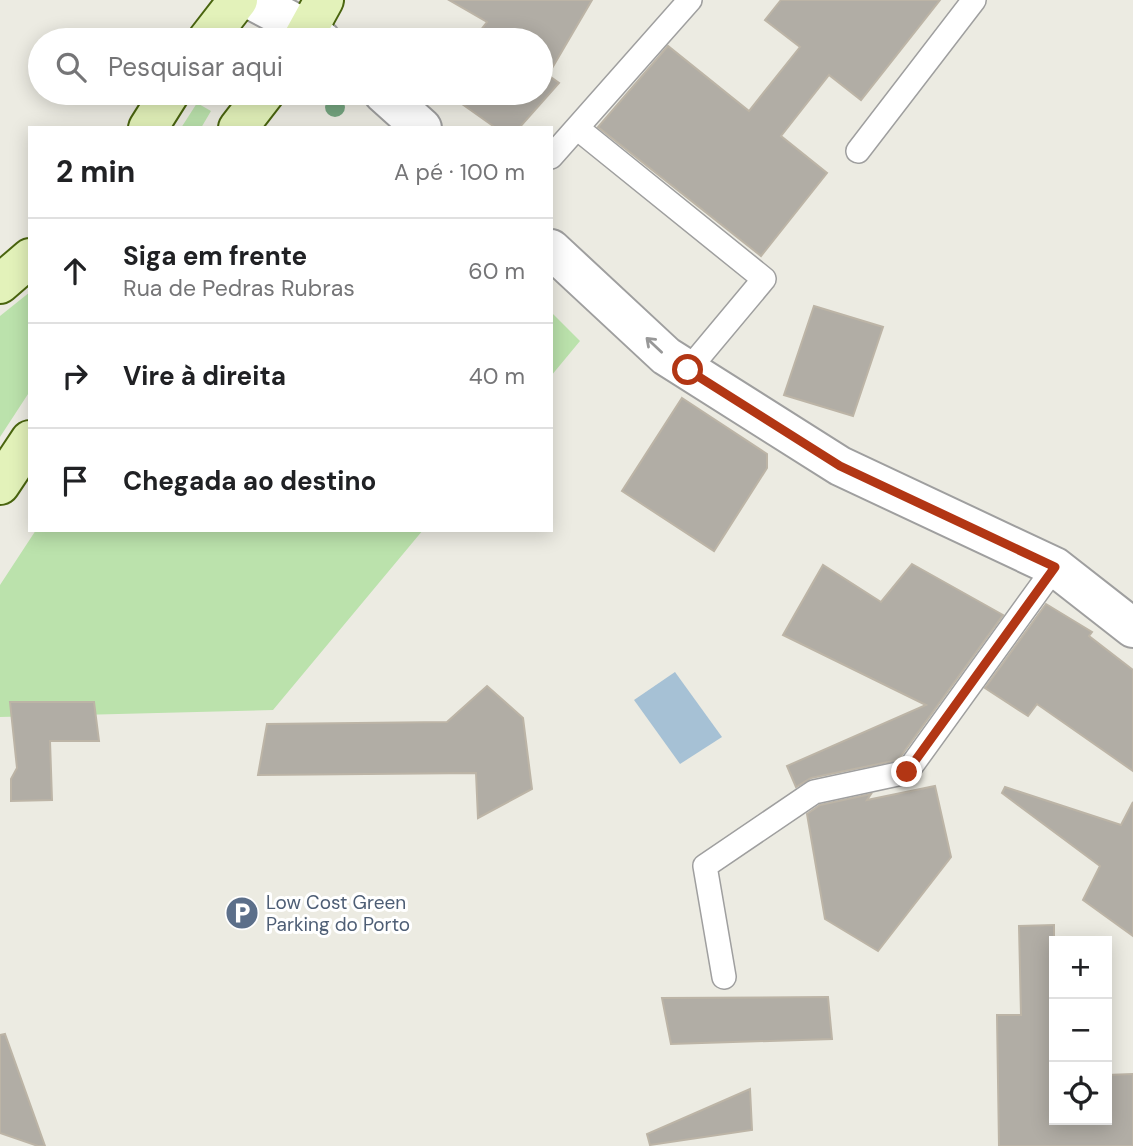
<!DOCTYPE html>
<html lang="pt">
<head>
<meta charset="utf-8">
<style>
	:root { --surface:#fff; --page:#f2f2f2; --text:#202124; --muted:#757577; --line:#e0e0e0 }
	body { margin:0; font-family:"DM Sans",sans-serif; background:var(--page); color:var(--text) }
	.controls { position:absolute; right:21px; bottom:21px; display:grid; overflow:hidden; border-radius:0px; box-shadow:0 4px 18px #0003 }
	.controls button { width:63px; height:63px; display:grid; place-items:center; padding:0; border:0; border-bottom:2px solid var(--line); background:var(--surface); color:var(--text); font:35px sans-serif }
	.stop { position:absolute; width:21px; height:21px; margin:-16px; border:5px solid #b23614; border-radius:50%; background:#fff }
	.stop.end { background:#b23614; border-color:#fff; box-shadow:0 2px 7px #0008 }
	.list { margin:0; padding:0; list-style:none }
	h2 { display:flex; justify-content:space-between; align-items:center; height:91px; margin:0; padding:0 28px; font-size:30px }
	h2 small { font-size:23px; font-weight:400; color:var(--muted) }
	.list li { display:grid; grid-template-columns:46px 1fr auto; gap:21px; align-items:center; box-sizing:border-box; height:105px; padding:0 28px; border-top:2px solid var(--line) }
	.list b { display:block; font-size:26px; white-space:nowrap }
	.list p { margin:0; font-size:23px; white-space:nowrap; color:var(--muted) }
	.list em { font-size:23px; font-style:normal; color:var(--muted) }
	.icon { flex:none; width:38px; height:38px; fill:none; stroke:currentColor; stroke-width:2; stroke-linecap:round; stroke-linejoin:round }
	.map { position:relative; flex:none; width:1133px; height:1146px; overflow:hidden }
	.search { position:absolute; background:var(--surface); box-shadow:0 4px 18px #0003; left:28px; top:28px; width:525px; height:77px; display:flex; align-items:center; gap:18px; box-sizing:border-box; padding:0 24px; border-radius:38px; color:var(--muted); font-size:26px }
	.panel { position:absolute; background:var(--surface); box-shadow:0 4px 18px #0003; left:28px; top:126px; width:525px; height:406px; border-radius:0px }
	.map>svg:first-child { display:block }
	.grass { fill:#bbe2ac }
	.water { fill:#a6c1d5 }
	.building { fill:#b1ada5; stroke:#bcb4a6; stroke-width:2 }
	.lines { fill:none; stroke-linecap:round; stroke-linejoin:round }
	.service-casing { stroke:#9f9f9f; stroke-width:26 }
	.tertiary-casing { stroke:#9f9f9f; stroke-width:42 }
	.secondary-casing { stroke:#4a650f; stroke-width:42 }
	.service { stroke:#fff; stroke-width:23 }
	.tertiary { stroke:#fff; stroke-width:38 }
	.secondary { stroke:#e3f2ba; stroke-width:38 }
	.tree { fill:#76a680 }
	.oneway { stroke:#989898 }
	.route { stroke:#b23614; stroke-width:9 }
	.labels { text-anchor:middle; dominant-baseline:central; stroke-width:6; stroke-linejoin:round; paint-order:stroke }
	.service-label { font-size:19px; fill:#4e5e75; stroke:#fff; text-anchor:start }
</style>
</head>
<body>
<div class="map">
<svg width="1133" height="1146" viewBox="0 0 1133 1146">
	<rect width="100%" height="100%" fill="#ecebe2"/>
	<!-- grass -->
	<path class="grass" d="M 197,103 L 211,111 L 201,128 L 181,128 Z
		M 30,292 L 30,391 L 0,437 L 0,316 Z
		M 551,312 L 580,341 L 551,376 Z
		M 36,530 L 423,530 L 273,710 L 0,717 L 0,585 Z"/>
	<!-- water -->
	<path class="water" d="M 675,672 L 722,737 L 680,764 L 634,700 Z"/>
	<!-- building -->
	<path class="building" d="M 449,0 L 592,0 L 548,75 L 559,83 L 519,128 L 496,128 L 462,104 L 461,93 L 541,93 L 541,40 L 473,40 L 487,22 Z
		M 781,0 L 940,0 L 861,100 L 829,75 L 781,136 L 827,173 L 761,256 L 598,127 L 668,46 L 749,111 L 800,47 L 765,20 Z
		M 814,306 L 883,327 L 853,416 L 784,395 Z
		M 682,398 L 767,454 L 767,468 L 714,551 L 622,491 Z
		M 912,564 L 1003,615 L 898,760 L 811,778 L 796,787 L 787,766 L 926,705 L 783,635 L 823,565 L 881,602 Z
		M 1046,604 L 1092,632 L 1089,636 L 1133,670 L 1133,771 L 1037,704 L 1028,716 L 985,688 Z
		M 487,686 L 523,718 L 532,789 L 478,818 L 476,773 L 258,775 L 267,724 L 447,722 Z
		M 10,702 L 94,702 L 99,741 L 50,741 L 52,800 L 11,801 L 11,779 L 17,768 Z
		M 935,786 L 951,857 L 878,951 L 825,919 L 807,814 L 820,805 L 871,794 L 867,800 Z
		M 1005,787 L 1121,825 L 1133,802 L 1133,936 L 1083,900 L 1100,866 L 1002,793 Z
		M 1054,925 L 1054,1120 L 1107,1120 L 1107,1075 L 1133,1074 L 1133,1146 L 999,1146 L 997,1015 L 1021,1015 L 1019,926 Z
		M 828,997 L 832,1039 L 671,1044 L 662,998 Z
		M 5,1034 L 45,1146 L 38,1146 L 0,1133 L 0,1035 Z
		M 750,1089 L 752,1130 L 650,1145 L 647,1134 Z"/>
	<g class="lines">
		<defs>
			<path id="service" d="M 577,128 L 764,279 L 688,370
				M 858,151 L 974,0
				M 551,157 L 690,0
				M 724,977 L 705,866 L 814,792 L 907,772 L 1055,567"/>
			<path id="tertiary" d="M 251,0 L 308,30 L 321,40
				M 383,93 L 422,128
				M 551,249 L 666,356 L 840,466 L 1055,567 L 1133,628"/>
			<path id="secondary" d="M 207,40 L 238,0
				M 302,40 L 324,0
				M 148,128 L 170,93
				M 238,128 L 265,93
				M 0,284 L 30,258
				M 0,485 L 30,440"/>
		</defs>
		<!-- service casing -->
		<use href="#service" class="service-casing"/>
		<!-- tertiary casing -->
		<use href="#tertiary" class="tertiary-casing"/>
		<!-- secondary casing -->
		<use href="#secondary" class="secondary-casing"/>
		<!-- service -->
		<use href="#service" class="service"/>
		<!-- tertiary -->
		<use href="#tertiary" class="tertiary"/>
		<!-- secondary -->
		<use href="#secondary" class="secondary"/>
	</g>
	<!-- trees -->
	<circle class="tree" cx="335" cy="107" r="10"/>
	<!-- one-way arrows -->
	<defs><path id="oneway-shaft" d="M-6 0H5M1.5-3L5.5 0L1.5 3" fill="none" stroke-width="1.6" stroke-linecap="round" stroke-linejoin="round" transform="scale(1.75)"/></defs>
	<use class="oneway" href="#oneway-shaft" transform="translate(654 345) rotate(-137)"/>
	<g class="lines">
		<!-- route -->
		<path class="route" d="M 688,370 L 840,466 L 1055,567 L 907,772"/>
	</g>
	<!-- icons -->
	<defs>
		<symbol id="parking-disc" viewBox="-11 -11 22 22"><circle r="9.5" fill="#5c6f8a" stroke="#fff"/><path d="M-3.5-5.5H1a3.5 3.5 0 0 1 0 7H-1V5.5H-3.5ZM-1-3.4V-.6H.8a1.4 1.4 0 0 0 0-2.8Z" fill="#fff"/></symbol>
	</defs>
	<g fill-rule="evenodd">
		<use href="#parking-disc" x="223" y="894" width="38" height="38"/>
	</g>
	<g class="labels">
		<!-- service labels -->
		<g class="service-label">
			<text x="266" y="902">Low Cost Green<tspan x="266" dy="22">Parking do Porto</tspan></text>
		</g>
	</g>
</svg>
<div class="controls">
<button>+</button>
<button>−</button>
<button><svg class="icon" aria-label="locate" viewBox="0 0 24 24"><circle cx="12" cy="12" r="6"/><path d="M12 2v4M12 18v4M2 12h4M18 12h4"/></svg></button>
</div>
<div class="stop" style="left:688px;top:370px"></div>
<div class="stop end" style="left:907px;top:772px"></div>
<div class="search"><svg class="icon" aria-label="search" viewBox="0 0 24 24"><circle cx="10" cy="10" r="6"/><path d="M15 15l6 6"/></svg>Pesquisar aqui</div>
<section class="panel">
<h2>2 min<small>A pé · 100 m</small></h2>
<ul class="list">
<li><svg class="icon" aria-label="ahead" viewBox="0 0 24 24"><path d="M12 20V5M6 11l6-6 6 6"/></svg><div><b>Siga em frente</b><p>Rua de Pedras Rubras</p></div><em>60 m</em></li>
<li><svg class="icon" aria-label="right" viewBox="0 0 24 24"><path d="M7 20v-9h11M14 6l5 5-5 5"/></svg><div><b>Vire à direita</b></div><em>40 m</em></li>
<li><svg class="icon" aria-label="arrive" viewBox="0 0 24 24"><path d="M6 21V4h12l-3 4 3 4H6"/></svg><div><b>Chegada ao destino</b></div></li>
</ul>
</section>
</div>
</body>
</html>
